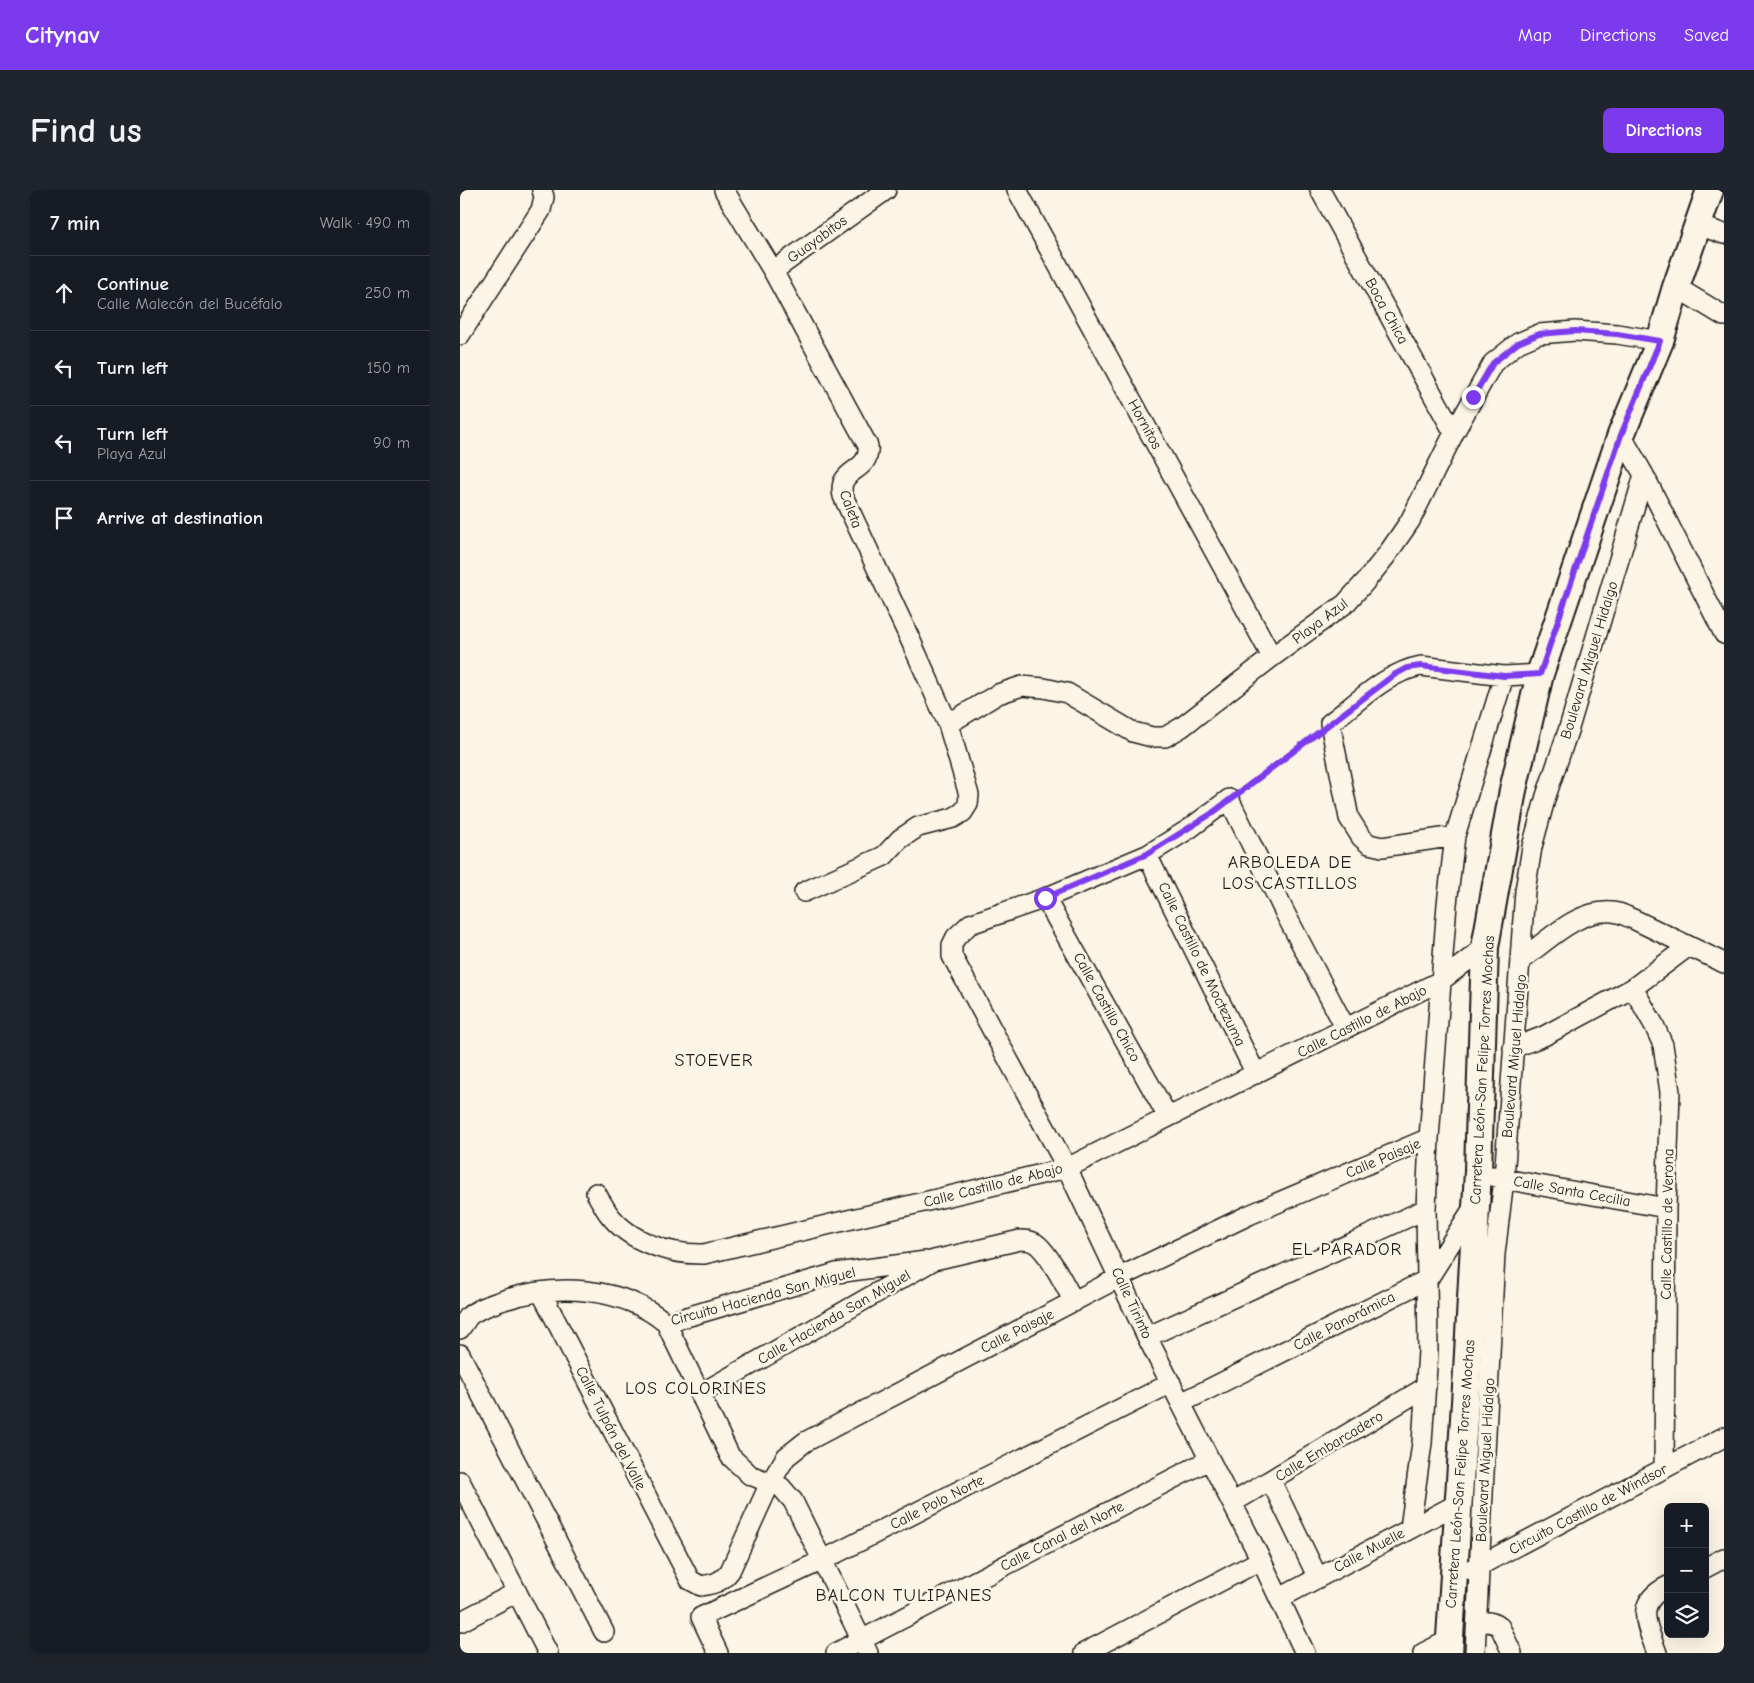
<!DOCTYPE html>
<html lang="en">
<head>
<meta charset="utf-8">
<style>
	:root { --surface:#171b24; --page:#20242c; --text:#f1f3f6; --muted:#9ea1a6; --line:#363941; --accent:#7c3aed }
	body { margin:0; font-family:"Comic Neue",sans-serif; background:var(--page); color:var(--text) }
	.controls { position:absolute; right:15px; bottom:15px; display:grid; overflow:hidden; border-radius:8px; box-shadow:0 5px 20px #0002 }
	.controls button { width:45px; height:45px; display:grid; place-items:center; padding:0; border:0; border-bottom:1px solid var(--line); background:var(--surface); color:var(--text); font:25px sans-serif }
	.stop { position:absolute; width:15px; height:15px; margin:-11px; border:4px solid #7c3aed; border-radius:50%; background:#fff }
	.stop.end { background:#7c3aed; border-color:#fff; box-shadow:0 1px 5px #0008 }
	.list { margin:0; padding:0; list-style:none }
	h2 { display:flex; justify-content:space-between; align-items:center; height:65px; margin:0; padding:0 20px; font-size:21px }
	h2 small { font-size:16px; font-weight:400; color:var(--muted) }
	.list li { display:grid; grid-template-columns:32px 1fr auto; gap:15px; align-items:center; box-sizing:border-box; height:75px; padding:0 20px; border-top:1px solid var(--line) }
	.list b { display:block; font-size:19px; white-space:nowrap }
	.list p { margin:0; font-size:16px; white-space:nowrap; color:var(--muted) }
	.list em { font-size:16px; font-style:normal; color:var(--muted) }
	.icon { flex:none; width:28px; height:28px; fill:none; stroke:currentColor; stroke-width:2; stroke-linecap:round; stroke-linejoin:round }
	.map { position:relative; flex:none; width:1264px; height:1463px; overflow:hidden; border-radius:8px }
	header { display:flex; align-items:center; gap:30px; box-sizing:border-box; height:70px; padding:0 25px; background:var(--accent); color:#fff }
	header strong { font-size:24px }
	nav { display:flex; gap:28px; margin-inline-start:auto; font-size:18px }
	.intro { display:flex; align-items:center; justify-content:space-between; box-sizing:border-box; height:120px; padding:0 30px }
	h1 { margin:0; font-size:35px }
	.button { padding:12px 22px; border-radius:8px; background:var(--accent); color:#fff; font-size:18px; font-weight:700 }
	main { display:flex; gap:30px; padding:0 30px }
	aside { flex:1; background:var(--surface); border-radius:8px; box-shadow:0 5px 20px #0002 }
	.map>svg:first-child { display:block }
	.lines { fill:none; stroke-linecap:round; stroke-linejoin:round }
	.minor-casing { stroke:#1c1c1c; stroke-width:22 }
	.secondary-casing { stroke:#1c1c1c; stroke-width:30 }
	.path { stroke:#1c1c1c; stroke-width:2.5; stroke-dasharray:4 4; stroke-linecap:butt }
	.minor { stroke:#fcf5e5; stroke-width:19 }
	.secondary { stroke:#fcf5e5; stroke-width:26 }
	.route { stroke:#7c3aed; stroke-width:6 }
	.labels { text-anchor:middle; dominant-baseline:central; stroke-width:5; stroke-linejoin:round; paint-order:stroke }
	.street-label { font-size:15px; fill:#1c1c1c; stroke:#fcf5e5 }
	.quarter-label { font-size:18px; letter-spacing:1px; fill:#1c1c1c; stroke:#fcf5e5 }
</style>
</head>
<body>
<header>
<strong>Citynav</strong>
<nav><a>Map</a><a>Directions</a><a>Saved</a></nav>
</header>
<div class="intro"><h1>Find us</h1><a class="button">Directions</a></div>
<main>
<aside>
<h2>7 min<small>Walk · 490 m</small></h2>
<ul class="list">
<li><svg class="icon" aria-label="ahead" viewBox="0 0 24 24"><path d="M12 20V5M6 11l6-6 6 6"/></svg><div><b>Continue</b><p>Calle Malecón del Bucéfalo</p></div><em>250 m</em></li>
<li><svg class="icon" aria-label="left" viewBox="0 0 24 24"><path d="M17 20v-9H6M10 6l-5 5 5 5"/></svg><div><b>Turn left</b></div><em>150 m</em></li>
<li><svg class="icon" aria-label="left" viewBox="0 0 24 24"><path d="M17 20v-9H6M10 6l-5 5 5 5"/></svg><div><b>Turn left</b><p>Playa Azul</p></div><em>90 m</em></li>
<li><svg class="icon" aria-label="arrive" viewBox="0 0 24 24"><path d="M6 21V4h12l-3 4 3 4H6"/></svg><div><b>Arrive at destination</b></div></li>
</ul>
</aside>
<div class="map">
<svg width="1264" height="1463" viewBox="0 0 1264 1463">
	<rect width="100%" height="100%" fill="#fcf5e5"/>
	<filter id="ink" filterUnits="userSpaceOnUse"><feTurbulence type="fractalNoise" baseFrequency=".02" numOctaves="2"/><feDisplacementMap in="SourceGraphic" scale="10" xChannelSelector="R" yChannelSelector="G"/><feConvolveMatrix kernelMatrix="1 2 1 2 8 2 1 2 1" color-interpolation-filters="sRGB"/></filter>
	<g filter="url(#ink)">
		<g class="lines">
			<defs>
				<path id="minor" d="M 264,0 L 313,81 L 408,256 C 411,284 376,277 383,306 L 450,449 L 488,534 L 509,605 L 508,614 L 503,622 L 493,628 L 458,637 L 440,649 L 424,666 L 344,702
					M 557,0 L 812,467
					M 860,0 L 994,243
					M 1238,35 L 1264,44
					M 313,81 L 426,0
					M 1216,97 L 1264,126
					M 0,145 L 81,20 L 84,7 L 82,0
					M 1161,245 L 1184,285 L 1264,444
					M 488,534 L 538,504 L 562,496 L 584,498 L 607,503 L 673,542 L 692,547 L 705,547 L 722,537 L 812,467 L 885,414 L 905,392 L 926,366 L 950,331 L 994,243 L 1033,173 L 1058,153 L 1079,144 L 1115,141 L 1157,144 L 1200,151
					M 995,646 L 922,657 L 909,654 L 901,647 L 889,628 L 870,533 C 898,512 927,482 961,476 L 1044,486 L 1080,484
					M 687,665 L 796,884
					M 585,708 L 708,927
					M 1061,770 C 1088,750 1122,715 1158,723 C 1163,724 1168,727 1173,729 L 1264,773
					M 1173,798 L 1194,835 L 1203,855 L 1210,902 L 1206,1018 L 1204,1279
					M 1053,858 L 1084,846 L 1173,798 L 1229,756
					M 1033,986 L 1044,989 L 1206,1018
					M 136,1003 C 140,1010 144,1017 148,1023 C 169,1052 210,1065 244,1064 L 607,978 L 982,790 L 1025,757
					M 81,1102 L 230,1390 L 241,1396 C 254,1394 262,1392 270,1381 L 310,1293 L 326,1267 L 345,1252 L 660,1087 L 789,1025 L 969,948
					M 206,1133 L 376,1083 L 466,1071
					M 0,1139 C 3,1135 6,1130 9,1126 C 18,1118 33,1114 44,1110 C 96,1093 162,1096 206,1133 L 270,1266 L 290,1285 L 321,1297 L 333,1311 L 408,1463
					M 687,1147 L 966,1019
					M 0,1164 L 144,1442
					M 240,1204 L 474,1070 L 483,1068 L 560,1050 C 566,1050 570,1050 575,1053 C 588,1061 606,1097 614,1112
					M 721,1213 L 968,1089 L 1015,1015
					M 0,1291 L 88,1463
					M 811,1291 L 858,1388
					M 772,1313 L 966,1197
					M 950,1338 L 962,1253 L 968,1161 L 966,1019 L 969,948 L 987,714 L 995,646 L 1044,486
					M 1245,1378 L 1264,1368
					M 1011,1380 L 1264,1247
					M 820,1408 L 999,1313
					M 1017,1431 C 1026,1432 1033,1431 1040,1437 L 1052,1463
					M 0,1432 L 57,1402
					M 258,1463 L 241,1427 L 363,1370 L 711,1193
					M 376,1463 L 749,1270
					M 624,1463 L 801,1370
					M 845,1463 L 801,1370 L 687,1147 L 607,978 L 492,766 L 492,755 L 496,747 L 510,734 L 585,708 L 687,665 L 729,639 L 769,609 L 826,725 L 886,839
					M 963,1463 L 989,1450
					M 1015,1463 L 1035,1064 L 1044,989 L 1065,701 L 1072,657 L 1086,606 L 1109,538 L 1184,285
					M 1197,1463 C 1187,1435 1173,1413 1208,1396"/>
				<path id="secondary" d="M 989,1463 L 1007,1181 L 1018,981 L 1025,757 L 1038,684 L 1053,600 L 1080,484 L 1161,245 L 1200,151 L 1216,97 L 1250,0"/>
			</defs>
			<!-- minor casing -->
			<use href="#minor" class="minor-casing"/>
			<!-- secondary casing -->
			<use href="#secondary" class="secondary-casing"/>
			<!-- path -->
			<path class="path" d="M 782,600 L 855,545"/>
			<!-- minor -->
			<use href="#minor" class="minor"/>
			<!-- secondary -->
			<use href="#secondary" class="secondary"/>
		</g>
	</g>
	<g class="lines" filter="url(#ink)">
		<!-- route -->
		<path class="route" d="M 585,708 L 687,664 L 751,624 L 934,485 L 947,478 L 961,476 L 1044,486 L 1080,484 L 1161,245 L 1200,151 L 1157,144 L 1115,141 L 1079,144 L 1058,153 L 1033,173 L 1013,207"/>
	</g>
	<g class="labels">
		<!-- street labels -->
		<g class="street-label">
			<text transform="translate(357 49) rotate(-36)">Guayabitos</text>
			<text transform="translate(927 121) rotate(61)">Boca Chica</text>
			<text transform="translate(685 234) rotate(61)">Hornitos</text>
			<text transform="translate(391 319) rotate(69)">Caleta</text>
			<text transform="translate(860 431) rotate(-37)">Playa Azul</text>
			<text transform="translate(1129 470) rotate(-73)">Boulevard Miguel Hidalgo</text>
			<text transform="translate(742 774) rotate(64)">Calle Castillo de Moctezuma</text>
			<text transform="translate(647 817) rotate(61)">Calle Castillo Chico</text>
			<text transform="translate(902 831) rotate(-27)">Calle Castillo de Abajo</text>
			<text transform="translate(1054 866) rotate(-85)">Boulevard Miguel Hidalgo</text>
			<text transform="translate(1022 880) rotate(-87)">Carretera León-San Felipe Torres Mochas</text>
			<text transform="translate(923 968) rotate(-23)">Calle Paisaje</text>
			<text transform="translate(533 995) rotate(-14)">Calle Castillo de Abajo</text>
			<text transform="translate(1112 1001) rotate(10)">Calle Santa Cecilia</text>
			<text transform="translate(1207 1034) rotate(-89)">Calle Castillo de Verona</text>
			<text transform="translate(303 1106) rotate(-15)">Circuito Hacienda San Miguel</text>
			<text transform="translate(672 1113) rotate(65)">Calle Tirinto</text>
			<text transform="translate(374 1127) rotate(-30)">Calle Hacienda San Miguel</text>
			<text transform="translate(884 1131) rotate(-27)">Calle Panorámica</text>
			<text transform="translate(557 1141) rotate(-27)">Calle Paisaje</text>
			<text transform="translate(151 1238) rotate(63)">Calle Tulpán del Valle</text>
			<text transform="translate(869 1256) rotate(-31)">Calle Embarcadero</text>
			<text transform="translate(1025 1270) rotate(-87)">Boulevard Miguel Hidalgo</text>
			<text transform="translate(1000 1284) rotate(-86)">Carretera León-San Felipe Torres Mochas</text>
			<text transform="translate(477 1312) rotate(-27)">Calle Polo Norte</text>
			<text transform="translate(1128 1319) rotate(-28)">Circuito Castillo de Windsor</text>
			<text transform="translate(602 1346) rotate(-27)">Calle Canal del Norte</text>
			<text transform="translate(909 1360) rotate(-28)">Calle Muelle</text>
		</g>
		<!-- quarter labels -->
		<g class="quarter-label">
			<text x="830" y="672">ARBOLEDA DE<tspan x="830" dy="21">LOS CASTILLOS</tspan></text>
			<text x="254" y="870">STOEVER</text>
			<text x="887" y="1059">EL PARADOR</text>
			<text x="236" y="1198">LOS COLORINES</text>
			<text x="444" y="1405">BALCON TULIPANES</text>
		</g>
	</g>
</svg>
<div class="controls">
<button>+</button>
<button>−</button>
<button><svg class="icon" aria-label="layers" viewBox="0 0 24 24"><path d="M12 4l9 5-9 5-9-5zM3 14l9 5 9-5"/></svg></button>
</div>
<div class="stop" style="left:585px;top:708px"></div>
<div class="stop end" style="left:1013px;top:207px"></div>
</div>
</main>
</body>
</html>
